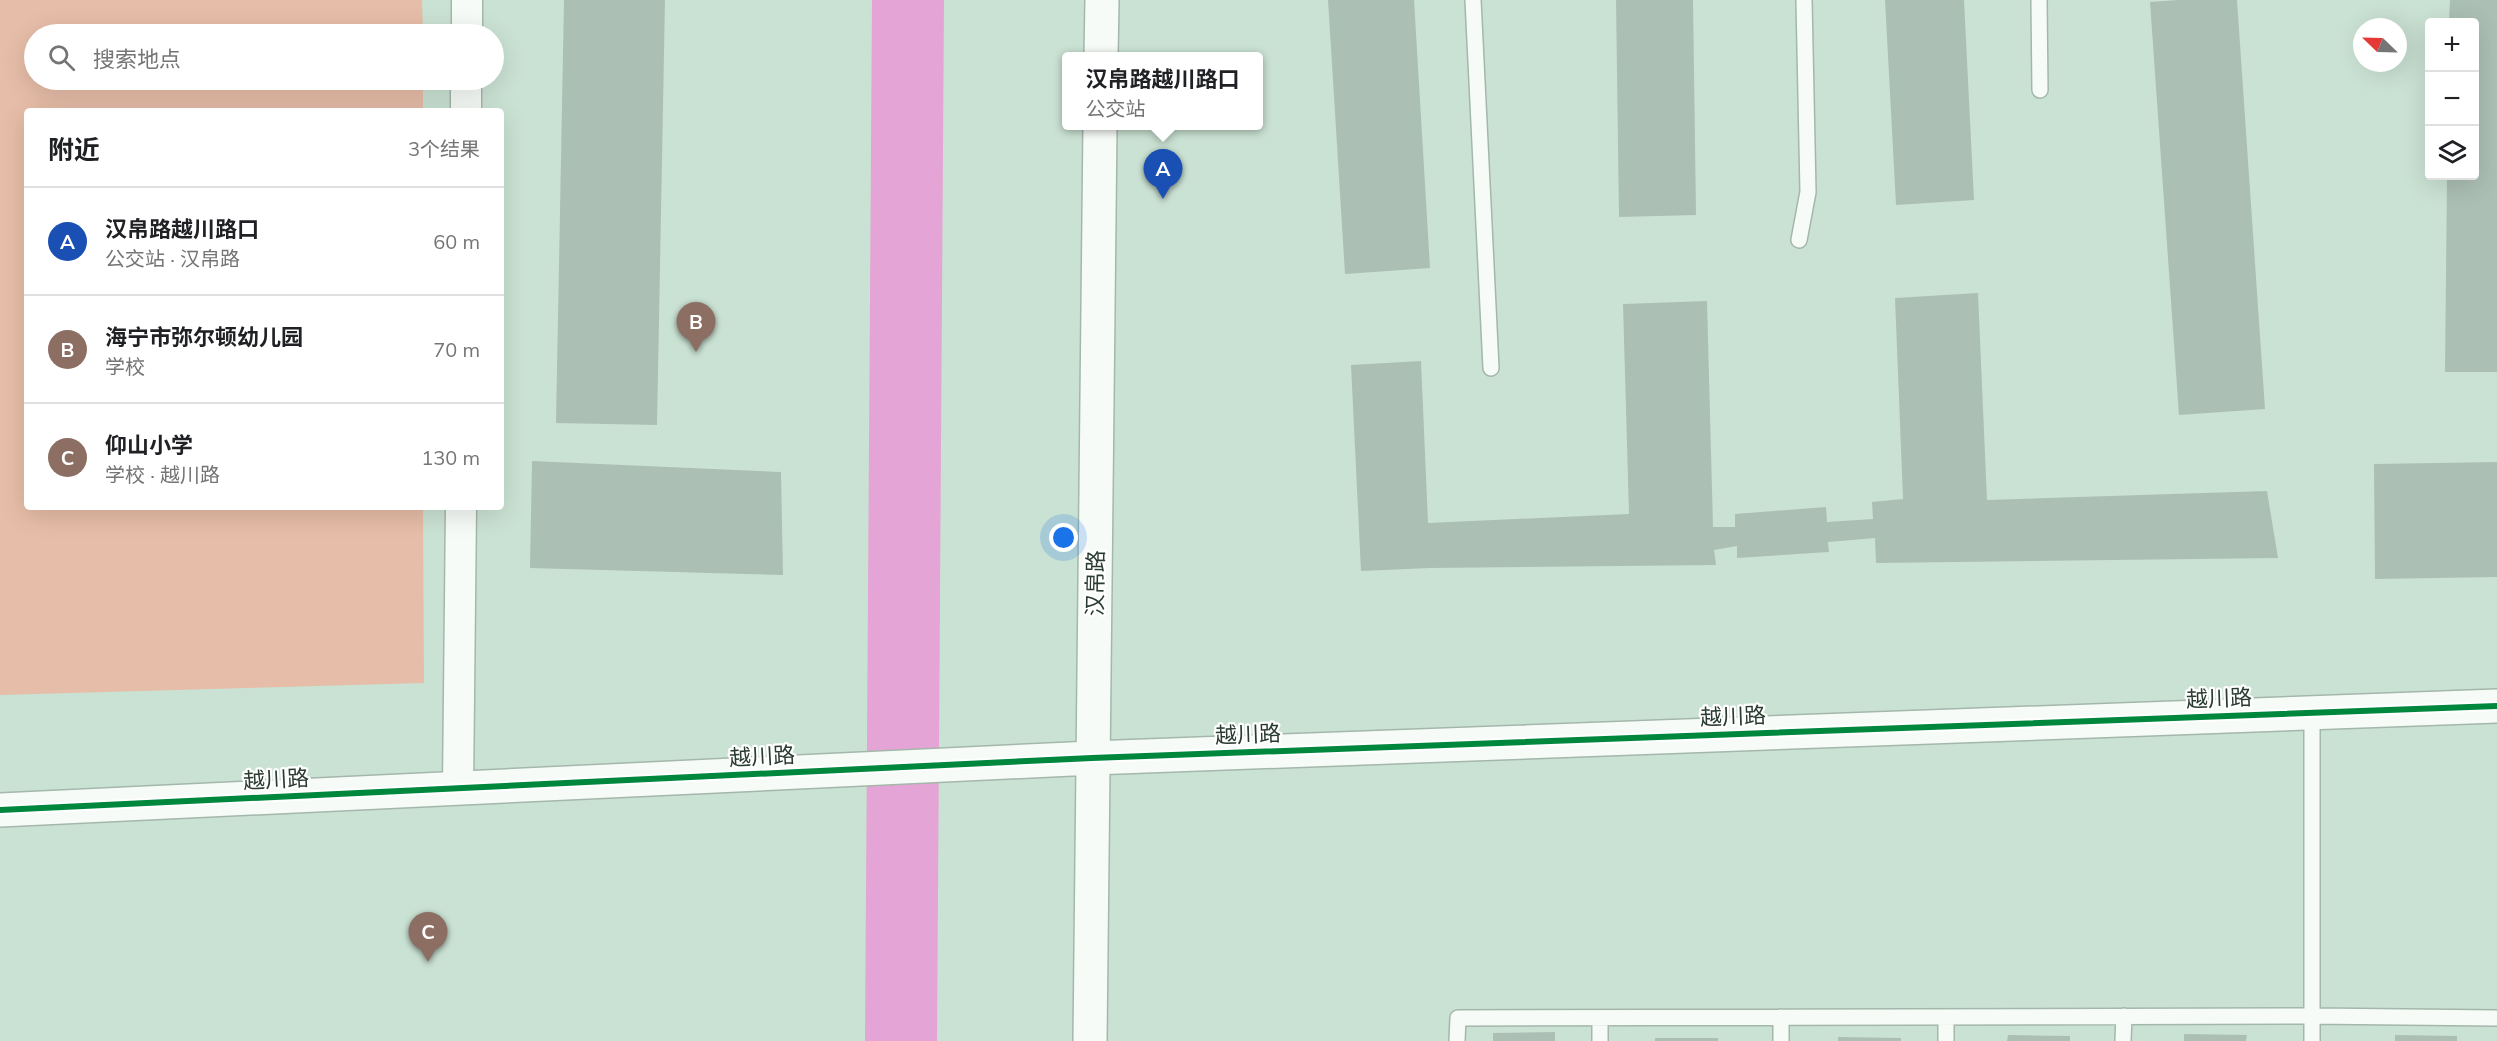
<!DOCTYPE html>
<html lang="zh">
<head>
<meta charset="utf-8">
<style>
	:root { --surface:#fff; --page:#f6f6f6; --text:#202124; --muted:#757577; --line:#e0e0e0; --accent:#0b8043 }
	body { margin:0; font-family:Mulish,"Noto Sans SC",sans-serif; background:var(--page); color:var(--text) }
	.controls { position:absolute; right:18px; top:18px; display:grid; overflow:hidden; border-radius:6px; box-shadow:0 6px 24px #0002 }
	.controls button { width:54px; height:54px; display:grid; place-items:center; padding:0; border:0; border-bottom:2px solid var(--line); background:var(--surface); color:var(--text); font:30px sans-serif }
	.compass { position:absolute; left:2353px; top:18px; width:54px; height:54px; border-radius:50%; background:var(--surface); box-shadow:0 6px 24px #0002; rotate:293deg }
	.you { position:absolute; left:1064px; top:538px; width:21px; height:21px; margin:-15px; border:4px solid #fff; border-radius:50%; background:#1a73e8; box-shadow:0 0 0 9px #1a73e833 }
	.badge { display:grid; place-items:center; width:39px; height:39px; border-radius:50%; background:var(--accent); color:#fff; font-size:20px; font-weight:700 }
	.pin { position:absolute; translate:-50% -50px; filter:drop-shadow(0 2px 3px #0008) }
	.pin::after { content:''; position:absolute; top:32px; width:21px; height:18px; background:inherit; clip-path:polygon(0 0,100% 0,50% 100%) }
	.popup { position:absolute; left:1062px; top:52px; width:201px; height:78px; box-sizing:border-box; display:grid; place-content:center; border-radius:6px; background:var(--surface); filter:drop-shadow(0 2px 4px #0005); font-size:20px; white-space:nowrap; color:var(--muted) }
	.popup b { font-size:22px; color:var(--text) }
	.popup::after { content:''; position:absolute; left:50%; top:100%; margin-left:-12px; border:12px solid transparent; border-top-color:var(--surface) }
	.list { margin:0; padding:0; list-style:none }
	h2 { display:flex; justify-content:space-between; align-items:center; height:78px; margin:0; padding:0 24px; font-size:26px }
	h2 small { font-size:20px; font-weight:400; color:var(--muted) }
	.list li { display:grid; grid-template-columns:39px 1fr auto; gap:18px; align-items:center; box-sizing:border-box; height:108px; padding:0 24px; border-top:2px solid var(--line) }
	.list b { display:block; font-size:22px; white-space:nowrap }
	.list p { margin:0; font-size:20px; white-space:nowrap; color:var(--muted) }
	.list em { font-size:20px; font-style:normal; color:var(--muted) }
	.icon { flex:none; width:33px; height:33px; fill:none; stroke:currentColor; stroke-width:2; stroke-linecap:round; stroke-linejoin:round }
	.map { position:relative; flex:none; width:2497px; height:1041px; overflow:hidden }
	.search { position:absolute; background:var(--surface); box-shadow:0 6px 24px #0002; left:24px; top:24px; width:480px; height:66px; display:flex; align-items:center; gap:15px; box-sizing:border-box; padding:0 21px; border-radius:33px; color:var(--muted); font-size:22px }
	.panel { position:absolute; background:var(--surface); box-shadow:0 6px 24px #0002; left:24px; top:108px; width:480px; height:402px; border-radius:6px }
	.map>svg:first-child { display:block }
	.green { fill:#e6bda8 }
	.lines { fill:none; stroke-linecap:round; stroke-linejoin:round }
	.river { stroke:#e4a4d5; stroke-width:72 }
	.building { fill:#acbfb4 }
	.lane-casing { stroke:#a4b7ab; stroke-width:18 }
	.street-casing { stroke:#a4b7ab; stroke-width:33 }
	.secondary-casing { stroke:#a4b7ab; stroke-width:36 }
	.lane { stroke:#f7fbf8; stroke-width:15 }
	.street { stroke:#f7fbf8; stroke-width:30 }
	.secondary { stroke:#f7fbf8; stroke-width:33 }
	.cycleway-casing { stroke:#fff; stroke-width:10 }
	.cycleway { stroke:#00873e; stroke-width:6 }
	.labels { text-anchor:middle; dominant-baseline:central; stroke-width:4.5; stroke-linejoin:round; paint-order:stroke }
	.street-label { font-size:22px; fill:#2a3c31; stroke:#fff }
</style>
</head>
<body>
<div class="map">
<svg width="2497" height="1041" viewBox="0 0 2497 1041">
	<rect width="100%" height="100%" fill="#cae2d3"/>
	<!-- green -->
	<path class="green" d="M 0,0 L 422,0 L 423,34 L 34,34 L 34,80 L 423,80 L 423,111 L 27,111 L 27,507 L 423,507 L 424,683 L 0,695 Z"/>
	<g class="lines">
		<!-- river -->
		<path class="river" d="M 901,1041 L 908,0"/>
	</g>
	<!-- building -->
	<path class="building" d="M 564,0 L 665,0 L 657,425 L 556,423 Z
		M 1328,0 L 1414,0 L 1430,268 L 1345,274 Z
		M 1616,0 L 1693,0 L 1696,215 L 1619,217 Z
		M 1885,0 L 1964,0 L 1974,200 L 1896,205 Z
		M 2178,0 L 2237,0 L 2265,409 L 2179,415 L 2150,2 Z
		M 2450,0 L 2497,0 L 2497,372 L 2445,372 L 2447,176 L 2474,176 L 2474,22 L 2449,22 Z
		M 1978,293 L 1987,500 L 2267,491 L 2278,558 L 1876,563 L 1875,538 L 1828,542 L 1829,552 L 1737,558 L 1737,546 L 1714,550 L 1716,565 L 1430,568 L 1361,571 L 1351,365 L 1421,361 L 1428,523 L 1629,514 L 1623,304 L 1707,301 L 1713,527 L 1735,527 L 1735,514 L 1826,507 L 1827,522 L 1873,519 L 1872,502 L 1903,499 L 1895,298 Z
		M 532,461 L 781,472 L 783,575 L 530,568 Z
		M 2497,462 L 2497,577 L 2375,579 L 2374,464 Z
		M 1555,1032 L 1555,1041 L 1493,1041 L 1493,1033 Z
		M 2184,1034 L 2247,1035 L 2246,1041 L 2184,1041 Z
		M 2008,1035 L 2070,1036 L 2070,1041 L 2007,1041 Z
		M 2395,1035 L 2457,1036 L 2457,1041 L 2395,1041 Z
		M 1838,1037 L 1901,1038 L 1901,1041 L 1838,1041 Z
		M 1655,1038 L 1718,1038 L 1718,1041 L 1655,1041 Z"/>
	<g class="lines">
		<defs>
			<path id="lane" d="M 1473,0 L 1491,368
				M 2039,0 L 2040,90
				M 1799,240 L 1808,192 L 1804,0
				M 2312,712 L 2312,1041
				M 1457,1041 L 1458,1018 L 2312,1016 L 2497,1018
				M 1600,1041 L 1600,1018
				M 1781,1041 L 1781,1017
				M 1946,1041 L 1946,1017
				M 2123,1041 L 2124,1016"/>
			<path id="street" d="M 467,34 L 467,0
				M 466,111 L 466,80
				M 458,788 L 461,507"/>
			<path id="secondary" d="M 1101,56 L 1102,0
				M 0,810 L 1092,758 L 2497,706
				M 1090,1041 L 1100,125"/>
		</defs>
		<!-- lane casing -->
		<use href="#lane" class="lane-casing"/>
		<!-- street casing -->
		<use href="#street" class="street-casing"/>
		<!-- secondary casing -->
		<use href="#secondary" class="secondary-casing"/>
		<!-- lane -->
		<use href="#lane" class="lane"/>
		<!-- street -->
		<use href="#street" class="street"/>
		<!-- secondary -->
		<use href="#secondary" class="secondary"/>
		<defs>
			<path id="cycleway" d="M 0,810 L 1092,758 L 2497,706"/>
		</defs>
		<!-- cycleway casing -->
		<use href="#cycleway" class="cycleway-casing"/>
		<!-- cycleway -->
		<use href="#cycleway" class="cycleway"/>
	</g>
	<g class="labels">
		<!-- street labels -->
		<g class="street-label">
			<text transform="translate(1095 583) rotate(-89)">汉帛路</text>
			<text transform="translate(2219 698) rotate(-2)">越川路</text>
			<text transform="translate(1733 716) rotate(-2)">越川路</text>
			<text transform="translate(1248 734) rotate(-2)">越川路</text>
			<text transform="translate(762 756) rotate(-3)">越川路</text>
			<text transform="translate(276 779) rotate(-3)">越川路</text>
		</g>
	</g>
</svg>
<div class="controls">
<button>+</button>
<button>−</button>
<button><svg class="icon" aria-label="layers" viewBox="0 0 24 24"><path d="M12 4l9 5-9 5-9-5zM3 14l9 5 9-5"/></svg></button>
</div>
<svg class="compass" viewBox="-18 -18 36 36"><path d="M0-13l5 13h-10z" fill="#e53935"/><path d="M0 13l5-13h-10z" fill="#757577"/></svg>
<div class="you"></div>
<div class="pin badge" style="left:1163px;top:199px;background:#1a4fb4">A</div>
<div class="popup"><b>汉帛路越川路口</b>公交站</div>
<div class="pin badge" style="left:696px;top:352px;background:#8d6e63">B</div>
<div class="pin badge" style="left:428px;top:962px;background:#8d6e63">C</div>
<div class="search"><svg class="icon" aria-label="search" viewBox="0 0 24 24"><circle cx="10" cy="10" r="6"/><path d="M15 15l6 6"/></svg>搜索地点</div>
<section class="panel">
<h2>附近<small>3个结果</small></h2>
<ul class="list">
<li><span class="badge" style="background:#1a4fb4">A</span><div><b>汉帛路越川路口</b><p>公交站 · 汉帛路</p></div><em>60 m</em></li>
<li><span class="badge" style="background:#8d6e63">B</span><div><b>海宁市弥尔顿幼儿园</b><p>学校</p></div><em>70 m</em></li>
<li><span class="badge" style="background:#8d6e63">C</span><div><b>仰山小学</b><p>学校 · 越川路</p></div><em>130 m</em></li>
</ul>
</section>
</div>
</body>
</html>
